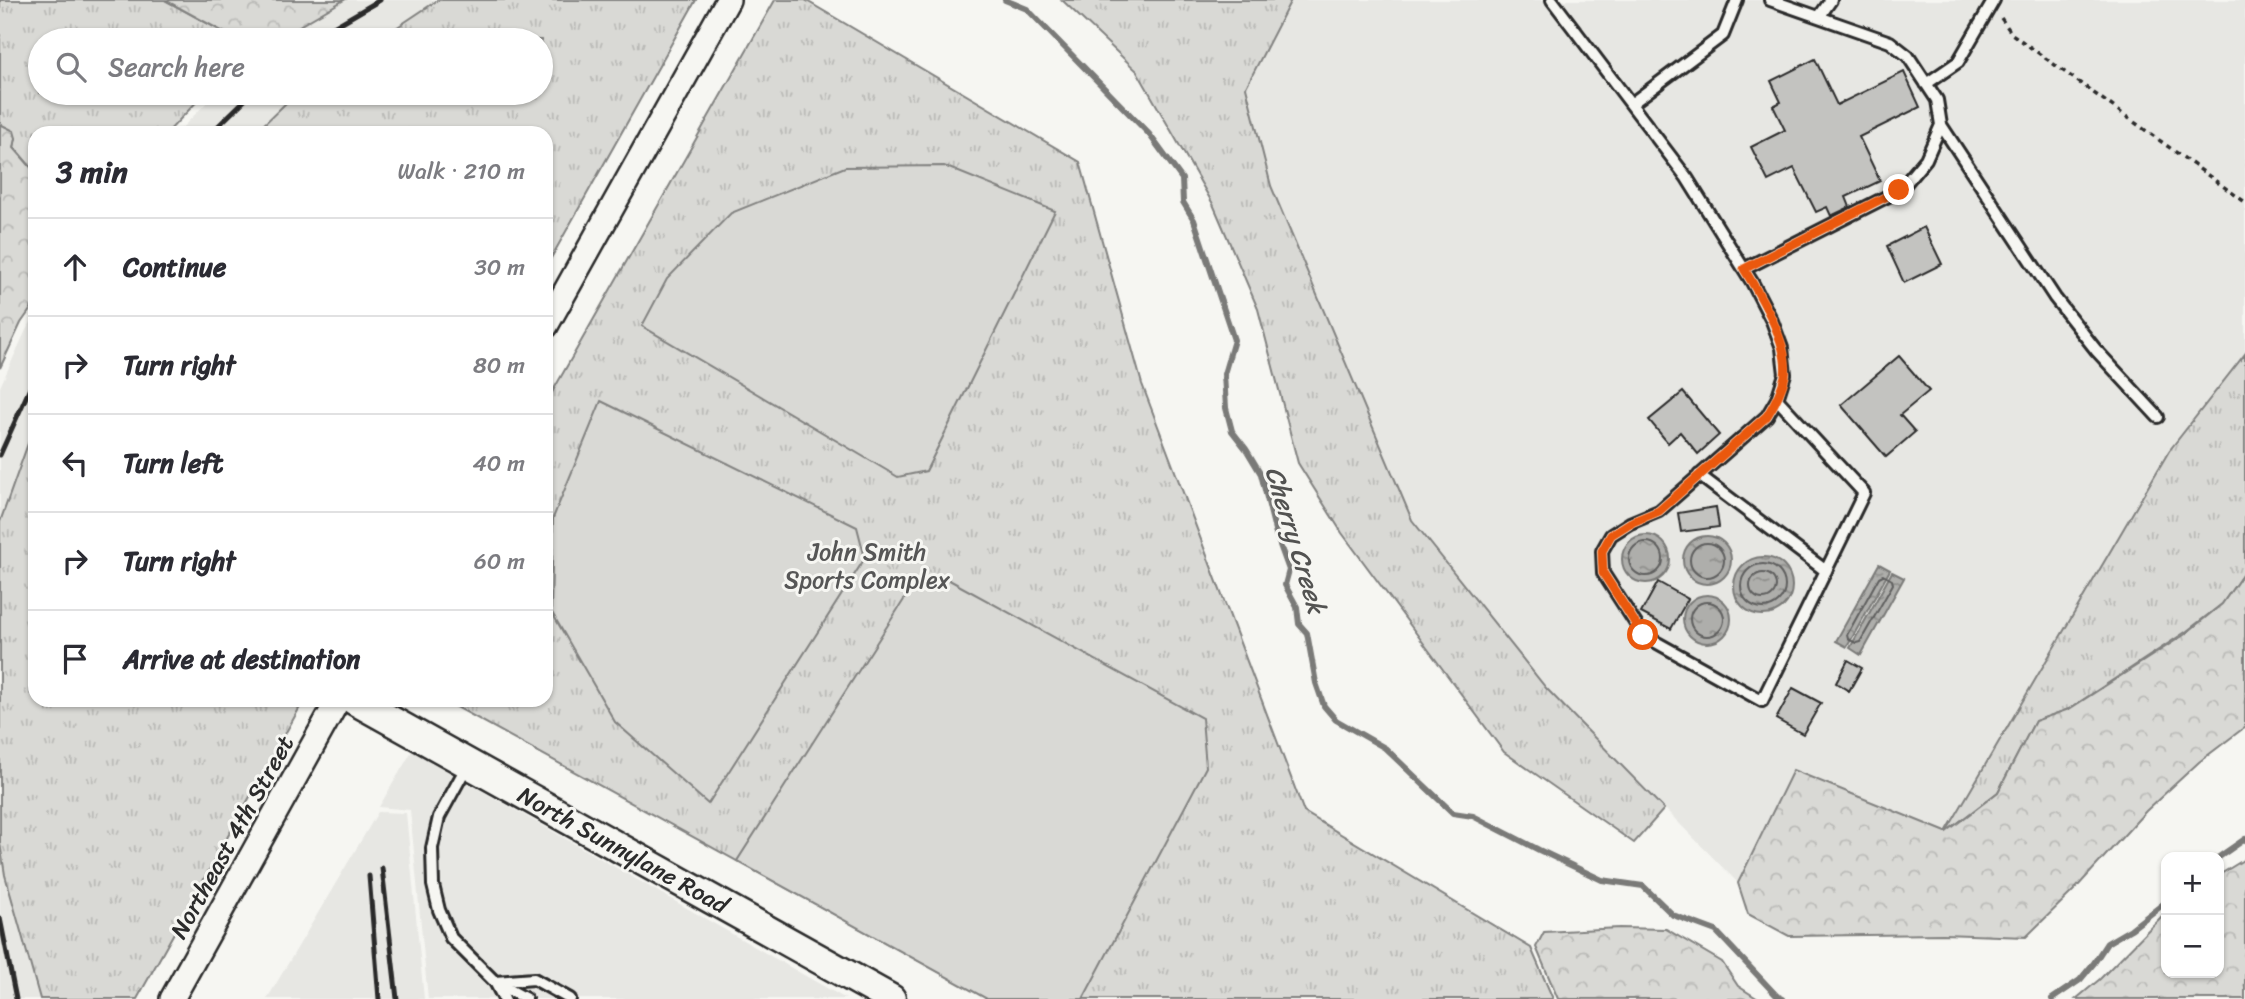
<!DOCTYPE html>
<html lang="en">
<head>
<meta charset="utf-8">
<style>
	:root { --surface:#fff; --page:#f2f2f3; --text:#2b2b33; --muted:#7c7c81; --line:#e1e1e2 }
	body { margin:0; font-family:Sriracha,sans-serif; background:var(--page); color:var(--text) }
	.controls { position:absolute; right:21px; bottom:21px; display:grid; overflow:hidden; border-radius:14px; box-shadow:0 2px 5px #0004 }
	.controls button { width:63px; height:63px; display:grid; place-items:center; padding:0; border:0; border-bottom:2px solid var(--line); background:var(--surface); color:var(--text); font:35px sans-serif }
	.stop { position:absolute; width:21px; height:21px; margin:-16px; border:5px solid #ea580c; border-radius:50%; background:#fff }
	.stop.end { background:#ea580c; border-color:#fff; box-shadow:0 2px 7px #0008 }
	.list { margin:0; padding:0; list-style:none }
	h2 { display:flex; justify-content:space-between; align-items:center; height:91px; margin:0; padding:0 28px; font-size:30px }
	h2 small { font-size:23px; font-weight:400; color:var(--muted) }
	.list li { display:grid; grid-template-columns:46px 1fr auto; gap:21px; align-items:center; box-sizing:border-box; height:98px; padding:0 28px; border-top:2px solid var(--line) }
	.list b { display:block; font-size:26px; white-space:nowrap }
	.list em { font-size:23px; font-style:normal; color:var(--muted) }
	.icon { flex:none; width:38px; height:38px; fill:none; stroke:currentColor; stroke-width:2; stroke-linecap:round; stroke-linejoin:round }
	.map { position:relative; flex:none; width:2245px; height:999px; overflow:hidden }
	.search { position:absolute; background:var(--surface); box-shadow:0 2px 5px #0004; left:28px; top:28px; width:525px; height:77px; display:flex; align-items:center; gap:18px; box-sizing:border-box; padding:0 24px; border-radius:38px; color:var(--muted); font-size:26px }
	.panel { position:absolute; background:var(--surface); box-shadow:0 2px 5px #0004; left:28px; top:126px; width:525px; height:581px; border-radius:21px }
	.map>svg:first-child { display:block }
	.built { fill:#e7e7e3 }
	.grass { fill:url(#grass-tufts); stroke:#828280; stroke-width:2 }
	.forest { fill:url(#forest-crowns); stroke:#828280; stroke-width:2 }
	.garden { fill:#d9d9d5; stroke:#828280; stroke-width:2 }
	.water { fill:url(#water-ripples); stroke:#7a7a78; stroke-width:2 }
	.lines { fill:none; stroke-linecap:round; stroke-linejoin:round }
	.shore { stroke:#5f5f5e; stroke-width:2 }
	.stream { stroke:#7a7a78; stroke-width:6 }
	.building { fill:#c3c3c0; stroke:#2b2b2b; stroke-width:2 }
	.service-casing { stroke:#2b2b2b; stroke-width:16 }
	.minor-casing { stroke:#2b2b2b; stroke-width:28 }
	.tertiary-casing { stroke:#2b2b2b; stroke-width:33 }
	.path { stroke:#2b2b2b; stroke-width:3.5; stroke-dasharray:5 5; stroke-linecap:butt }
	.service { stroke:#f6f6f2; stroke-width:10 }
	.minor { stroke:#f6f6f2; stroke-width:23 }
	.tertiary { stroke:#f6f6f2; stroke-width:28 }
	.rail { stroke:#2b2b2b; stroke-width:5 }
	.route { stroke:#ea580c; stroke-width:9 }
	.labels { text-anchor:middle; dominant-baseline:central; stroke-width:6; stroke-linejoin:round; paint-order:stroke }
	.park-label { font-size:24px; fill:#565656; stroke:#f6f6f2 }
	.street-label { font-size:24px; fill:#2b2b2b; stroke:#f6f6f2 }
	.water-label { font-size:26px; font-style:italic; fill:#525251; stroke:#f6f6f2 }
</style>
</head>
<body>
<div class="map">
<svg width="2245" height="999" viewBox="0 0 2245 999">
	<defs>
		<pattern id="grass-tufts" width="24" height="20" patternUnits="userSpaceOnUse" patternTransform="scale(1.75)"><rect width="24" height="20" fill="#d9d9d5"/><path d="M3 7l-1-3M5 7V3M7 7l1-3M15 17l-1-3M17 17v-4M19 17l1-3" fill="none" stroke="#babab7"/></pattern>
		<pattern id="forest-crowns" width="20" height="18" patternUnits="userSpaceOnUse" patternTransform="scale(1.75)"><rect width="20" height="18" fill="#d9d9d5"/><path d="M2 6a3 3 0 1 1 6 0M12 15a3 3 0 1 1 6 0" fill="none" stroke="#babab7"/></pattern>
		<pattern id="water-ripples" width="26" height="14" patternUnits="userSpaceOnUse" patternTransform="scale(1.75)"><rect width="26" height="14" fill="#aeaeab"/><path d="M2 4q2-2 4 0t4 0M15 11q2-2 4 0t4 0" fill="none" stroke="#8e8e8b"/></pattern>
	</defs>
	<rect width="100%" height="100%" fill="#f6f6f2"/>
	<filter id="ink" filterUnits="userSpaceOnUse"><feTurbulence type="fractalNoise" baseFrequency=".0143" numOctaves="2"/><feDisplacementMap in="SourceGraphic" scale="14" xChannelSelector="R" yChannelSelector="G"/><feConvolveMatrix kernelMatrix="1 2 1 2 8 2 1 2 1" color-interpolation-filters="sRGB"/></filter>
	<g filter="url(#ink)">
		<!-- built -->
		<path class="built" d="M 344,0 L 438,0 L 378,40 L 275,40 Z
			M 1291,0 L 2245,0 L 2245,354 L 2169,451 L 1946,832 L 1793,770 L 1738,883 L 1546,688 L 1412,520 L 1271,186 L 1245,87 Z
			M 216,93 L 300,93 L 289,100 L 255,133 L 177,133 Z
			M 35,316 L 35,424 L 0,522 L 0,387 L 26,330 Z
			M 412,751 L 846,999 L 428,999 L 410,810 L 379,807 Z
			M 378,812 L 406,813 L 424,999 L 267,999 Z
			M 0,843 L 5,875 L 40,999 L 0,999 Z"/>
		<!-- grass -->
		<path class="grass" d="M 0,0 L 165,0 L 238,40 L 40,40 L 40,93 L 205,93 L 167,133 L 35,133 L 35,172 L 14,147 L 16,138 L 0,124 Z
			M 438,0 L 696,0 L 546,267 L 546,133 L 255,133 L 289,100 L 300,93 L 541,93 L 541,40 L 378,40 Z
			M 775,0 L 805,0 L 1080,162 L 1142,384 L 1304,812 L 1531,948 L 1553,999 L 988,999 L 444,700 L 546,700 L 546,403 Z
			M 1062,0 L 1291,0 L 1246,87 L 1271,186 L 1412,520 L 1546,688 L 1664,809 L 1634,843 L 1504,752 L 1342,533 L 1298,463 L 1258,309 L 1213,204 L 1137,71 Z
			M 2245,354 L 2245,571 L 2222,604 L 2187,631 L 2069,709 L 2035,721 L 1998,792 L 1946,832 L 2169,451 Z
			M 35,424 L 35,700 L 304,700 L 137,999 L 40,999 L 5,875 L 0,843 L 0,522 Z"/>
		<!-- forest -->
		<path class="forest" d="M 165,0 L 344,0 L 275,40 L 238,40 Z
			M 0,124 L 14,131 L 16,138 L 14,148 L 35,172 L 35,303 L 21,323 L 0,368 Z
			M 2245,571 L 2245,727 L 2199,762 L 2146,811 L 2077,887 L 2026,937 L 1943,934 L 1789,936 L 1748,914 L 1738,883 L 1793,770 L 1946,832 L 1998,792 L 2035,721 L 2069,709 L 2184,635 L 2222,604 Z
			M 2245,859 L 2245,999 L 2076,999 L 2100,979 L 2166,912 L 2166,973 L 2219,973 L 2219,875 Z
			M 1619,928 L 1666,929 L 1722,962 L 1738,986 L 1758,999 L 1558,999 L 1536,947 L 1544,932 Z"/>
		<!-- garden -->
		<path class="garden" d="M 944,166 L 1055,211 L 926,471 L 898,477 L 642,326 L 667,279 L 731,213 L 845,167 Z
			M 601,401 L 857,527 L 865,558 L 708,804 L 615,722 L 551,611 L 553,518 Z
			M 942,576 L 1202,718 L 1206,767 L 1083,999 L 987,999 L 737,861 L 914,584 Z"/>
		<!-- water -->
		<path class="water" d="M1622 559a24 24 0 1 1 48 0a24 24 0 1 1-48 0Z
			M1683 560a24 24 0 1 1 48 0a24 24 0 1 1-48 0Z
			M1734 586a29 29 0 1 1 58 0a29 29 0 1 1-58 0Z
			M 1879,564 L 1890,570 L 1847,647 L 1836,641 Z
			M 1892,572 L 1904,578 L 1861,655 L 1850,648 Z
			M1683 619a24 24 0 1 1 48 0a24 24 0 1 1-48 0Z"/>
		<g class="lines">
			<!-- shore -->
			<path class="shore" d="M1629 559a17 17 0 1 1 34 0a17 17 0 1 1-34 0Z
				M1690 560a17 17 0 1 1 34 0a17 17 0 1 1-34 0Z
				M1741 586a22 22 0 1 1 44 0a22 22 0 1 1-44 0Z
				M1750 586a13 13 0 1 1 26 0a13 13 0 1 1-26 0Z
				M 1883,575 L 1892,580 L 1893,584 L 1860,642 L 1856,643 L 1848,639 L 1847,635 L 1879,577 Z
				M1690 619a17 17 0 1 1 34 0a17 17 0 1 1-34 0Z"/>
			<!-- stream -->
			<path class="stream" d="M 1005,0 L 1027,9 L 1149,134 L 1182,179 L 1183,202 L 1194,220 L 1234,340 L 1224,374 L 1226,408 L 1232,431 L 1246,449 L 1261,474 L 1276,534 L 1289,570 L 1285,585 L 1297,607 L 1299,624 L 1307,633 L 1316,683 L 1324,706 L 1336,720 L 1385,748 L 1453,813 L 1473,816 L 1539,850 L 1602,880 L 1643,886 L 1673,915 L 1716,931 L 1777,996 L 1783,999
				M 2219,857 L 2245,839
				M 2052,999 L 2080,980 L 2094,963 L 2107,943 L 2131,929 L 2166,902"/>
		</g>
		<!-- building -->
		<path class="building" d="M 1815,59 L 1837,105 L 1904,72 L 1920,107 L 1859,137 L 1880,181 L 1846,197 L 1850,207 L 1831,216 L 1827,207 L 1816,212 L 1794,168 L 1768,181 L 1751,147 L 1785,130 L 1773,106 L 1781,102 L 1771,81 Z
			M 1924,227 L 1942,264 L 1904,283 L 1887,246 Z
			M 1899,356 L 1929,391 L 1900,415 L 1915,432 L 1886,457 L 1841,405 Z
			M 1683,392 L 1719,435 L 1698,454 L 1680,432 L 1668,443 L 1649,420 Z
			M 1716,507 L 1719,527 L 1681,532 L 1678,513 Z
			M 1658,582 L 1688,599 L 1671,629 L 1641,613 Z
			M 1848,660 L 1862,668 L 1849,691 L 1836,683 Z
			M 1793,688 L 1821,703 L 1803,734 L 1776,719 Z"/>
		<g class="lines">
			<defs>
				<path id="service" d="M 1552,0 L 1687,178 L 1752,282 L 1772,321 L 1782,348 L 1785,374 L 1777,399 L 1767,416 L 1659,511 L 1630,523 L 1611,535 L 1602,551 L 1603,573 L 1643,635 L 1762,701 L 1864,493 L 1777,399
					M 1819,17 L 1831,0
					M 1926,84 L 1958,62 L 1994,0
					M 1631,104 L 1723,35 L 1737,0
					M 1941,125 L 2055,298 L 2096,350 L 2158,417
					M 1744,269 L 1900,190 L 1926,159 L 1941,125 L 1937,100 L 1908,56 L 1890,42 L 1770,0
					M 1699,475 L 1826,571
					M 468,764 L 439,817 L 432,848 L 433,885 L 439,910 L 451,938 L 495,982 L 526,999
					M 504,999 L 495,982 L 534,979 L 570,999"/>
				<path id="minor" d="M 546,326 L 728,0
					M 172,999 L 338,700"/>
				<path id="tertiary" d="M 354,700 L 891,999"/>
			</defs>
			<!-- service casing -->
			<use href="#service" class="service-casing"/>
			<!-- minor casing -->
			<use href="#minor" class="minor-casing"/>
			<!-- tertiary casing -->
			<use href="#tertiary" class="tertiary-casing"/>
			<!-- path -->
			<path class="path" d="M 2001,18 L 2012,34 L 2245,202"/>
			<!-- service -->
			<use href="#service" class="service"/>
			<!-- minor -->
			<use href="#minor" class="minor"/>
			<!-- tertiary -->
			<use href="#tertiary" class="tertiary"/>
			<!-- rail -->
			<path class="rail" d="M 314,40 L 325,32 L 380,0
				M 211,133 L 252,93
				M 0,455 L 35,377
				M 382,868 L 397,999
				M 369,876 L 379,999
				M 0,918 L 16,999"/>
		</g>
	</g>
	<g class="lines" filter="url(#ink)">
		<!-- route -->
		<path class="route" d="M 1643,635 L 1603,573 L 1602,551 L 1611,535 L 1630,523 L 1659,511 L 1767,416 C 1775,403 1782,390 1785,376 C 1790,344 1760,295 1744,269 L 1899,190"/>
	</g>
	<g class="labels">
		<!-- park labels -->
		<g class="park-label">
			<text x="867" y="552">John Smith<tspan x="867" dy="28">Sports Complex</tspan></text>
		</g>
		<!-- street labels -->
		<g class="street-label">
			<text transform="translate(232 837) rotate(-61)">Northeast 4th Street</text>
			<text transform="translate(623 850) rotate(29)">North Sunnylane Road</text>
		</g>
		<!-- water labels -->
		<g class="water-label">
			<text transform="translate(1296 540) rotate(73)">Cherry Creek</text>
		</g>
	</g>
</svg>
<div class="controls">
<button>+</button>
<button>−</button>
</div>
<div class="stop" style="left:1643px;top:635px"></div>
<div class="stop end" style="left:1899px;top:190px"></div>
<div class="search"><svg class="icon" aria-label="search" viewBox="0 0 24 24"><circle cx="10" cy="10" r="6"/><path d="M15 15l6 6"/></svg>Search here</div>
<section class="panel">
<h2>3 min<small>Walk · 210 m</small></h2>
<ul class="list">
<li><svg class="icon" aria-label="ahead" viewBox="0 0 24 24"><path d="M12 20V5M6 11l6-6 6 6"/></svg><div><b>Continue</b></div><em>30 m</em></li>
<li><svg class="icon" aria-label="right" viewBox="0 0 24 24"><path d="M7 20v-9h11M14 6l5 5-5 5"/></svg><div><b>Turn right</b></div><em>80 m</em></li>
<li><svg class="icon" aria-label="left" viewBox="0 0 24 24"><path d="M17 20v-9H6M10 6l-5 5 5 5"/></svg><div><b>Turn left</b></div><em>40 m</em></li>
<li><svg class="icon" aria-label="right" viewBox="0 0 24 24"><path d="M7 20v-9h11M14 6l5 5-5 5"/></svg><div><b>Turn right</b></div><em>60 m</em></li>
<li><svg class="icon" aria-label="arrive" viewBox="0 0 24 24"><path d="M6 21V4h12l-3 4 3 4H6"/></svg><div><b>Arrive at destination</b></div></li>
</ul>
</section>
</div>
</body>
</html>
